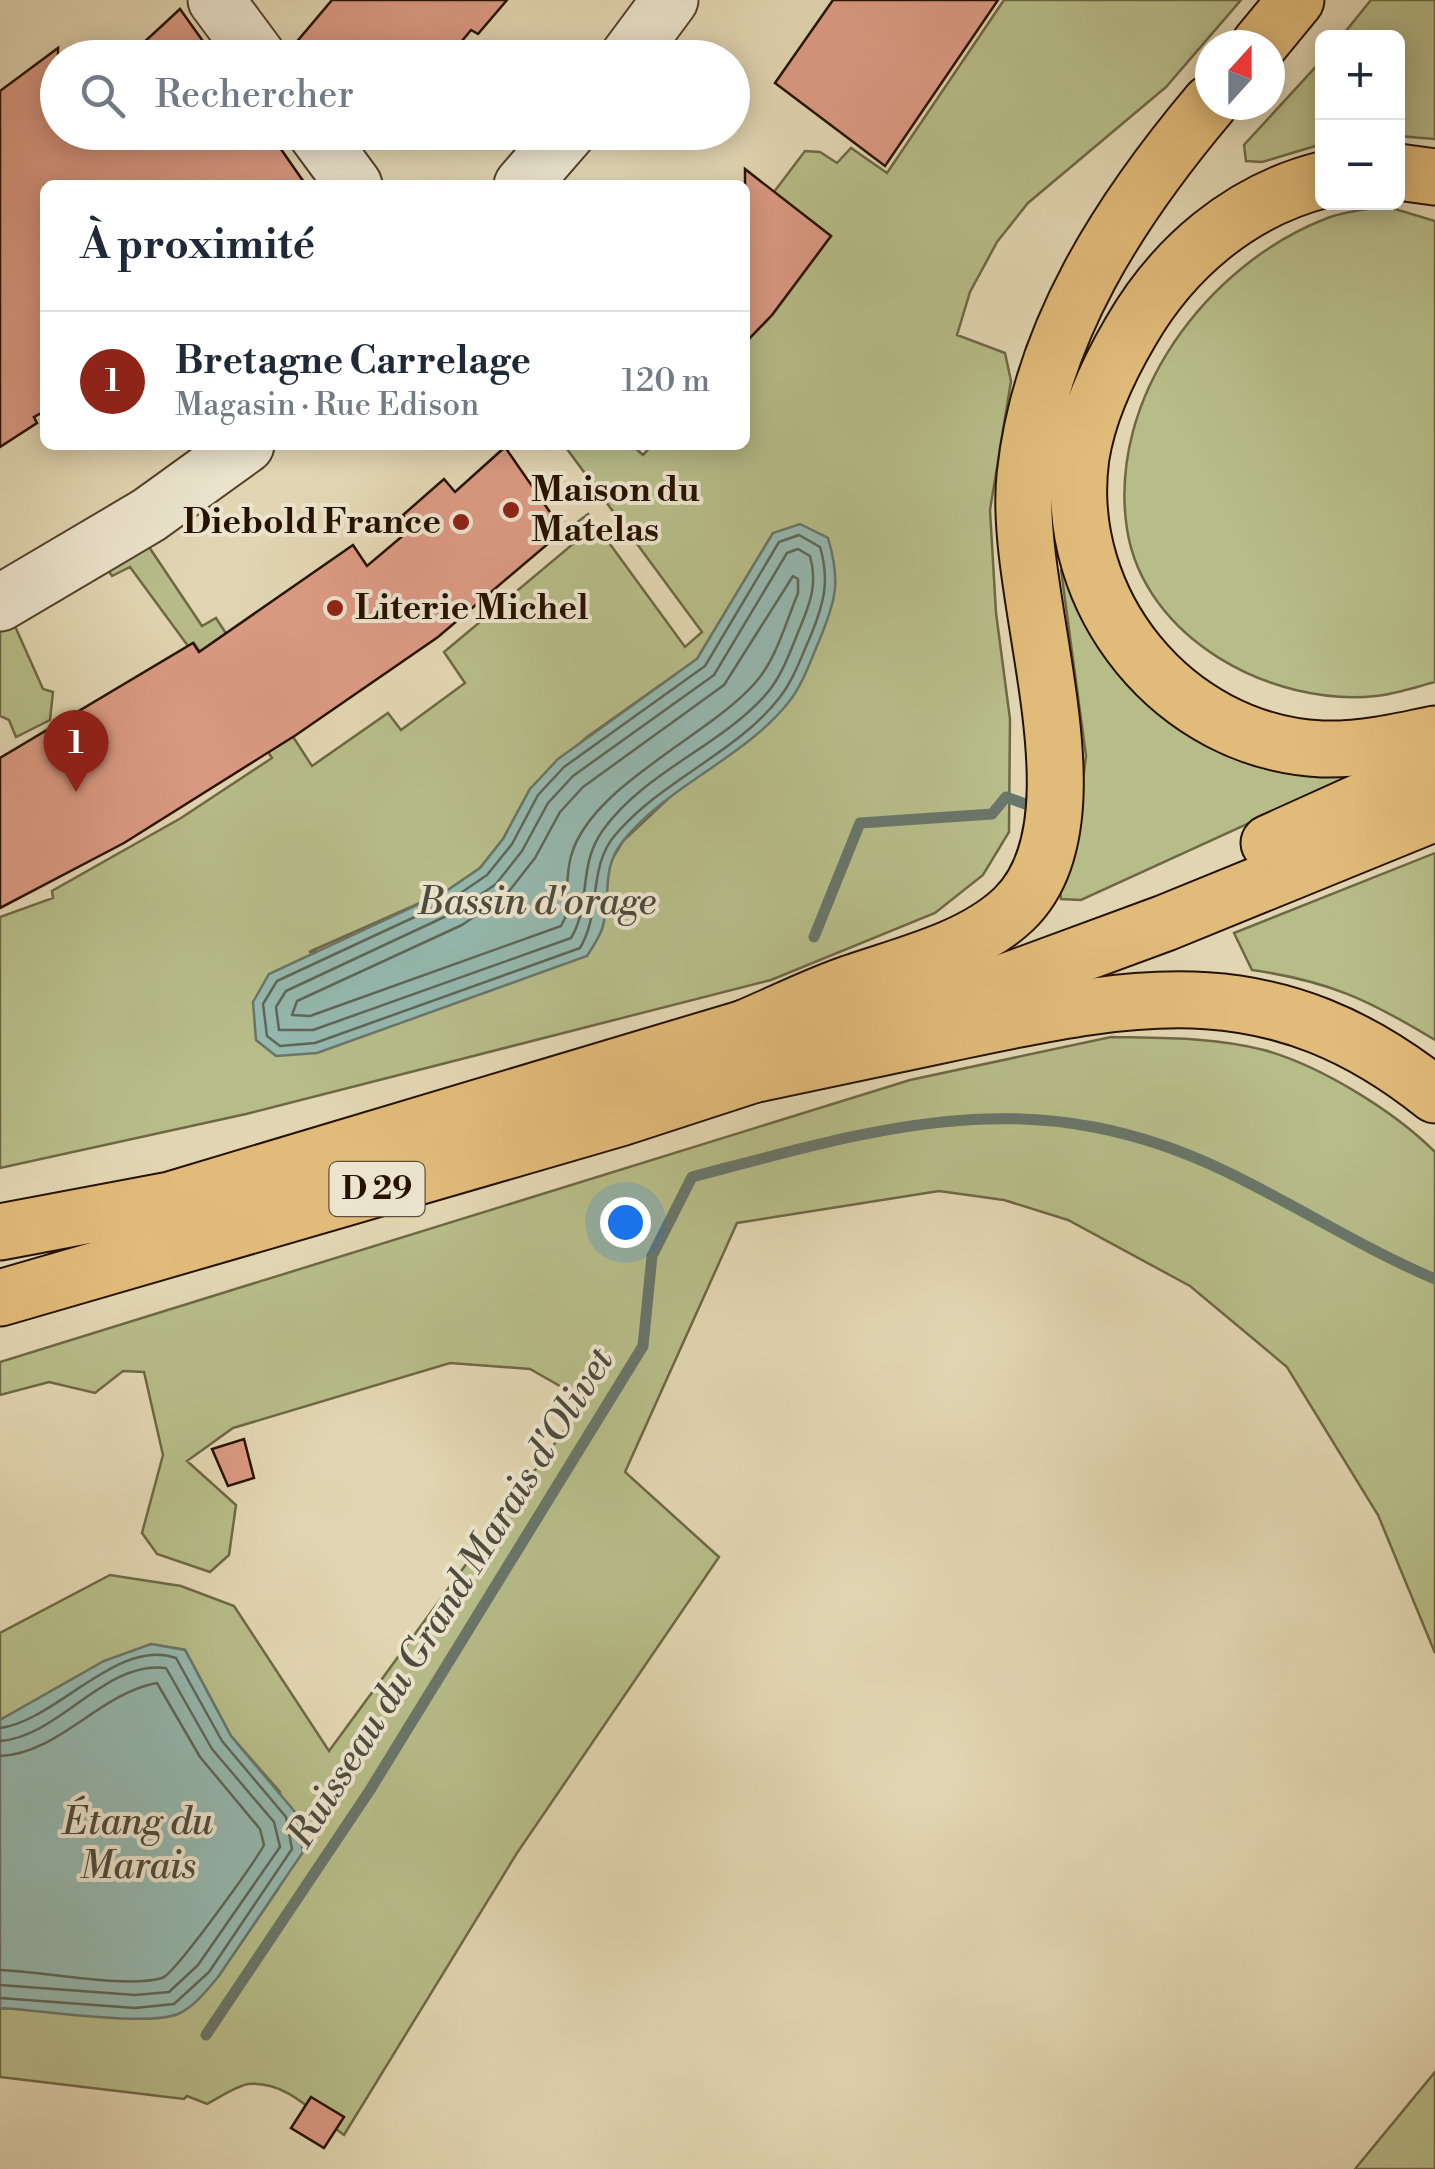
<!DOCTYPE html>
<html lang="fr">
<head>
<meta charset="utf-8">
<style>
	:root { --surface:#fff; --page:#f6f6f7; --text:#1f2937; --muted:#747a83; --line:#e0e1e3; --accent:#8f2418 }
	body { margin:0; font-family:"Libre Bodoni",serif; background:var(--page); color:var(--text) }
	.controls { position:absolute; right:30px; top:30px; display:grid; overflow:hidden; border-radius:15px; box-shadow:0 5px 25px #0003 }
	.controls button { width:90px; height:90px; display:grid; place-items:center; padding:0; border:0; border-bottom:2px solid var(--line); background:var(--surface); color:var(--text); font:50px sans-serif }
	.compass { position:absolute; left:1195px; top:30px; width:90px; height:90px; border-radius:50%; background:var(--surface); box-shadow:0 5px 25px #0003; rotate:21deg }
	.you { position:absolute; left:625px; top:1222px; width:35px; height:35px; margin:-25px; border:8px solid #fff; border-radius:50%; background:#1a73e8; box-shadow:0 0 0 15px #1a73e833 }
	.badge { display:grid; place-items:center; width:65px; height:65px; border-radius:50%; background:var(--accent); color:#fff; font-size:32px; font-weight:700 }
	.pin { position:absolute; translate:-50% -82px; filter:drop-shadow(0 2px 5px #0008) }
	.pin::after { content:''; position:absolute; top:52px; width:35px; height:30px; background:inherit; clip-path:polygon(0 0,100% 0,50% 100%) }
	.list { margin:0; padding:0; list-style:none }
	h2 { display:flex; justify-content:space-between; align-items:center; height:130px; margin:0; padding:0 40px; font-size:42px }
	h2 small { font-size:32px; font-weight:400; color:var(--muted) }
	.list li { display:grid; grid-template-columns:65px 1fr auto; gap:30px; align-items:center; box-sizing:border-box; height:140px; padding:0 40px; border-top:2px solid var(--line) }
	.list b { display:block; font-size:38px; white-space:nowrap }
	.list p { margin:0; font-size:32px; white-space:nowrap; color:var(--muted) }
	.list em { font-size:32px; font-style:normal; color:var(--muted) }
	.icon { flex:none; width:55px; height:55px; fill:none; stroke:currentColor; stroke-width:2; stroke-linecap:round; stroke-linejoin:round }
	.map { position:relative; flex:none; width:1435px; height:2169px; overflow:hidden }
	.search { position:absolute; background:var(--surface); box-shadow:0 5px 25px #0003; left:40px; top:40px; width:710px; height:110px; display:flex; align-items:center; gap:25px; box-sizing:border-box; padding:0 35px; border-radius:55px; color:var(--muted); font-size:38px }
	.panel { position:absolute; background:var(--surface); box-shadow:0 5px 25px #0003; left:40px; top:180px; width:710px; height:270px; border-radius:15px }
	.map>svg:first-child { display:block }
	.green { fill:#b7bd89; stroke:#6e6844; stroke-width:2.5; fill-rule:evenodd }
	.water { fill:#95b9b0; stroke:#69766a; stroke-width:2.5 }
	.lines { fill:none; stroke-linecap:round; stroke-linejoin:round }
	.shore { stroke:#5e6658; stroke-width:2.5 }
	.stream { stroke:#69766a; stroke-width:11 }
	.building { fill:#dc9a84; stroke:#261200; stroke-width:2.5 }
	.minor-casing { stroke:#55432c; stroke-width:59 }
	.major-casing { stroke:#261200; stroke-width:59 }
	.highway-casing { stroke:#261200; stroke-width:59 }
	.minor { stroke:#ece4cd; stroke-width:55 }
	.major { stroke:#e1bb79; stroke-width:55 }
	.highway { stroke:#e1bb79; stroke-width:55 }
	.poi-dot { fill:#8f2418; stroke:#ece4cd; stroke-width:4 }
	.labels { text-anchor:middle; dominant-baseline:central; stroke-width:8; stroke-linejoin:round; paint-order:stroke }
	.shield { fill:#ece4cd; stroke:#61513e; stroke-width:2.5 }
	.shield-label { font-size:32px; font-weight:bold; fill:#261200 }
	.poi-label { font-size:35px; font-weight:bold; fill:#261200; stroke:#ece4cd; text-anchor:start }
	.water-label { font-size:38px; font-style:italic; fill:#4d4c3e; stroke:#ece4cd }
</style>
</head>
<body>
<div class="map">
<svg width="1435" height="2169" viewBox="0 0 1435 2169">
	<rect width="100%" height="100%" fill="#e2d6b2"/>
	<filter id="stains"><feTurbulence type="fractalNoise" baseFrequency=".002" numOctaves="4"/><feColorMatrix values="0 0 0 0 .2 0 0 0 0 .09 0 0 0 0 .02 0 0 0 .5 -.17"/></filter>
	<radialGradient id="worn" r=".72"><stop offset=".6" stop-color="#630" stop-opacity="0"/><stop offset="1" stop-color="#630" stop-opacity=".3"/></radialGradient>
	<!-- green -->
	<path class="green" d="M 1004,0 L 1241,0 L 1166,87 L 1028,203 L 997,242 L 970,292 L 957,335 L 1005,353 L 1011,381 L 990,510 L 996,613 L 1010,719 L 1009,832 L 983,875 L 935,913 L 771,980 L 246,1114 L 0,1168 L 0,917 L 53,898 L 52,891 L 181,818 L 272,758 L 194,643 L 188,646 L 130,567 L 112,576 L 103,563 L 143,538 L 202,626 L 216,618 L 312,766 L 388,713 L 401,730 L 465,683 L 444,652 L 579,539 L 572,526 L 588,514 L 685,647 L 702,632 L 564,445 L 632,445 L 643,455 L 652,445 L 745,445 L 745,343 L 773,314 L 831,236 L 774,192 L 805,151 L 820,152 L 837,163 L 851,148 L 887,173 ZM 773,533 L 671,796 L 623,841 L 608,866 L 602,929 L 309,952 L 445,892 L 480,868 L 503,839 L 530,789 L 587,737 L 697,659 Z
		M 1371,0 L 1435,0 L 1435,139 L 1398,136 L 1398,38 L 1341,37 Z
		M 1322,60 L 1322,144 L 1262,162 L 1246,161 L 1244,145 Z
		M 1385,206 L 1435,221 L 1435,682 C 1416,687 1395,694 1376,696 C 1272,707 1144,639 1127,529 C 1107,398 1207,265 1325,219 C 1343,211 1366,210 1385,206 Z
		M 1069,565 L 1126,675 L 1389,759 L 1081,900 L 1061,899 L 1060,891 L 1074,852 L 1086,756 L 1061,570 Z
		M 10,615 L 43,689 L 53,692 L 50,720 L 16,737 L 9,720 L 0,716 L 0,621 Z
		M 1435,853 L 1435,1040 C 1369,1000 1329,981 1252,970 L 1234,933 Z
		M 1111,1037 C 1162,1038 1215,1037 1264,1050 C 1321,1066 1394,1111 1435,1152 L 1435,1653 L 1378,1515 L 1287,1367 L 1190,1286 L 1068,1220 L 1004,1200 L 939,1191 L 737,1223 L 625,1472 L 719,1557 L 517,1853 L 344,2135 C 315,2115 288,2081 249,2084 C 237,2085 219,2098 207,2104 L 187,2096 L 184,2099 L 0,2077 L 0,2008 L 59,2011 L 218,1977 L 278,1889 L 280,1792 L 231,1736 L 185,1650 L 151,1644 L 0,1720 L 0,1633 L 110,1575 L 181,1586 L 234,1606 L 329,1751 L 586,1401 L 530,1369 L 450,1363 L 233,1428 L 187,1461 L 236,1505 L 229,1555 L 210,1572 L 157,1554 L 142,1533 L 163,1455 L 144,1372 L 123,1371 L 95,1393 L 49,1382 L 0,1395 L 0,1362 L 910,1080 Z
		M 1435,2072 L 1435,2169 L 1355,2169 Z"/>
	<!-- water -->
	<path class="water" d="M 800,524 L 828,538 C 841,582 836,600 819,641 C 810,662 802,686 788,703 C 743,759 668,785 623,841 C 600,869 612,898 602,929 C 599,938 592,948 587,956 L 317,1053 L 276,1056 L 256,1040 L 253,1002 L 269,974 L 445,892 L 480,868 L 503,839 L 530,789 L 558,759 L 697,659 L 773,533 Z
		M 151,1644 L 185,1650 L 231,1736 L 295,1812 L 303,1852 L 218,1977 C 207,1990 194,2007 178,2014 C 145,2027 41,2010 0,2008 L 0,1720 L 104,1661 Z"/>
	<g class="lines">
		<!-- shore -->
		<path class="shore" d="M 799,535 L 820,547 C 830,581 824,603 811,635 C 802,655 794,679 780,697 C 737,753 663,779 616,834 C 587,867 602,911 580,948 L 315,1043 L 280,1046 L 267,1036 L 263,1004 L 277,981 L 449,901 L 487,875 L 512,844 L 538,795 L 564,767 L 705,666 L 779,542 Z
			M 798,549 L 810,556 C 818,584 810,604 799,630 C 791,650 782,675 768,692 C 722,746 645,771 603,830 C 577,866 592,903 571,938 L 313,1030 L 279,1030 L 276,1007 L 286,991 L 455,912 L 496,884 L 522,851 L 548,803 L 573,776 L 714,675 L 787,553 Z
			M 793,576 L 798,579 L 798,593 C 786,622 776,660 755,683 C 708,737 591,785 571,856 C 566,875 567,898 565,918 L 561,926 L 310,1016 L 292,1015 L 297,1001 L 462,925 L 506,895 L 535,858 L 560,812 L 583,787 L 724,685 Z
			M 0,1728 C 56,1721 118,1637 176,1658 L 222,1741 L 286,1817 L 292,1849 L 209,1972 L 174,2004 L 135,2008 L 0,1998
			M 0,1741 C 59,1737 105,1660 166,1668 L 212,1749 L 274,1822 L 280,1847 L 198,1965 L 169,1992 L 135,1995 L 0,1985
			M 0,1756 C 58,1754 100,1693 157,1683 L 200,1757 L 260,1829 L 264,1845 C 254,1863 175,1974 162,1978 C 126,1989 42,1971 0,1970"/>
		<!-- stream -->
		<path class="stream" d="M 814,937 L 860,823 L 992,814 L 1006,797 L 1034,807
			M 206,2035 L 370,1790 L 643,1346 L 652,1256 L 692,1177 C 886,1126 1033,1079 1225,1171 C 1296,1205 1362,1248 1435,1279"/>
	</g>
	<!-- building -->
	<path class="building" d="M 332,0 L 507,0 L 478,34 L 471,30 L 448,58 L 290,58 L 289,51 Z
		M 833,0 L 998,0 L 885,166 L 775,83 Z
		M 180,9 L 215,58 L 127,58 Z
		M 58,48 L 58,132 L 269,132 L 306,185 L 45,185 L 45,411 L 34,417 L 37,423 L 0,447 L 0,91 Z
		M 745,169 L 831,236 L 772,315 L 745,343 Z
		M 505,447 L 563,531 L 438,637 L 296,735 L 124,843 L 0,908 L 0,758 L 193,643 L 199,652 L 353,545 L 367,566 L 412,528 L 403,515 L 444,479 L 455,492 Z
		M 244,1439 L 254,1478 L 228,1486 L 212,1449 Z
		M 311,2097 L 344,2117 L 324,2148 L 291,2128 Z"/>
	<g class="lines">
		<defs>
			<path id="minor" d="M 216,0 L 259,58
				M 627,58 L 670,0
				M 315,132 L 354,185
				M 522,185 L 568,132
				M 0,603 L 149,515 L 246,445"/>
			<path id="major" d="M 1269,843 L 1435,768
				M 0,1232 L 170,1200 L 745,1028 L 790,1019
				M 0,1298 L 620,1118 L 752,1075 L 1165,923 L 1435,813"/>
			<path id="highway" d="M 1259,45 L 1296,0
				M 1398,172 L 1435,177
				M 1322,180 C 1240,201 1173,258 1131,331 C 1108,370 1088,412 1081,457 C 1061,602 1174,742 1322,749 C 1361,750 1398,742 1435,734
				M 745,1028 C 778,1014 810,998 843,986 C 898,966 970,951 1014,909 C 1107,819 1012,597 1025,476 C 1040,333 1119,211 1210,103
				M 752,1075 C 822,1060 891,1046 960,1031 C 1144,992 1276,968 1435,1095"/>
		</defs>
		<!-- minor casing -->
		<use href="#minor" class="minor-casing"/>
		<!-- major casing -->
		<use href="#major" class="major-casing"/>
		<!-- highway casing -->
		<use href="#highway" class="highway-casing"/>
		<!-- minor -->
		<use href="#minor" class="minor"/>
		<!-- major -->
		<use href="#major" class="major"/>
		<!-- highway -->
		<use href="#highway" class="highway"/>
	</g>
	<!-- markers -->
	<g class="poi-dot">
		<circle cx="511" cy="510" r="10"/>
		<circle cx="461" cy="522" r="10"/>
		<circle cx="335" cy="608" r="10"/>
	</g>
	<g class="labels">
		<!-- shield labels -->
		<rect class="shield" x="329.5" y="1162" width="95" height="54" rx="8"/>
		<g class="shield-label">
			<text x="377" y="1189">D 29</text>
		</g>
		<!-- poi labels -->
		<g class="poi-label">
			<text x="531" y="490">Maison du<tspan x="531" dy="40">Matelas</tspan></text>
			<text x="441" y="522" text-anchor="end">Diebold France</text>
			<text x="355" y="608">Literie Michel</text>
		</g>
		<!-- water labels -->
		<g class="water-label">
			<text x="537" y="902">Bassin d'orage</text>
			<text transform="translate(451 1598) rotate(-58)">Ruisseau du Grand Marais d'Olivet</text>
			<text x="138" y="1822">Étang du<tspan x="138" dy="44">Marais</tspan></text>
		</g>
	</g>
	<rect width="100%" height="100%" filter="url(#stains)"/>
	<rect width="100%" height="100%" fill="url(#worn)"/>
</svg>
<div class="controls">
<button>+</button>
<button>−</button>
</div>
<svg class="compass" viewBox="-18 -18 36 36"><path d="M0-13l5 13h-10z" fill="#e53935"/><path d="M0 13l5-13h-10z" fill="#747a83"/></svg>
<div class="you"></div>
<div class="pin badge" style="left:76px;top:792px">1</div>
<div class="search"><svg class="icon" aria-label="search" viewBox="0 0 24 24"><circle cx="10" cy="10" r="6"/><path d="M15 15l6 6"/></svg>Rechercher</div>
<section class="panel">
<h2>À proximité<small></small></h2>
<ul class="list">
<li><span class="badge">1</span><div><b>Bretagne Carrelage</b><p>Magasin · Rue Edison</p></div><em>120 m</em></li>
</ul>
</section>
</div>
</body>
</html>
